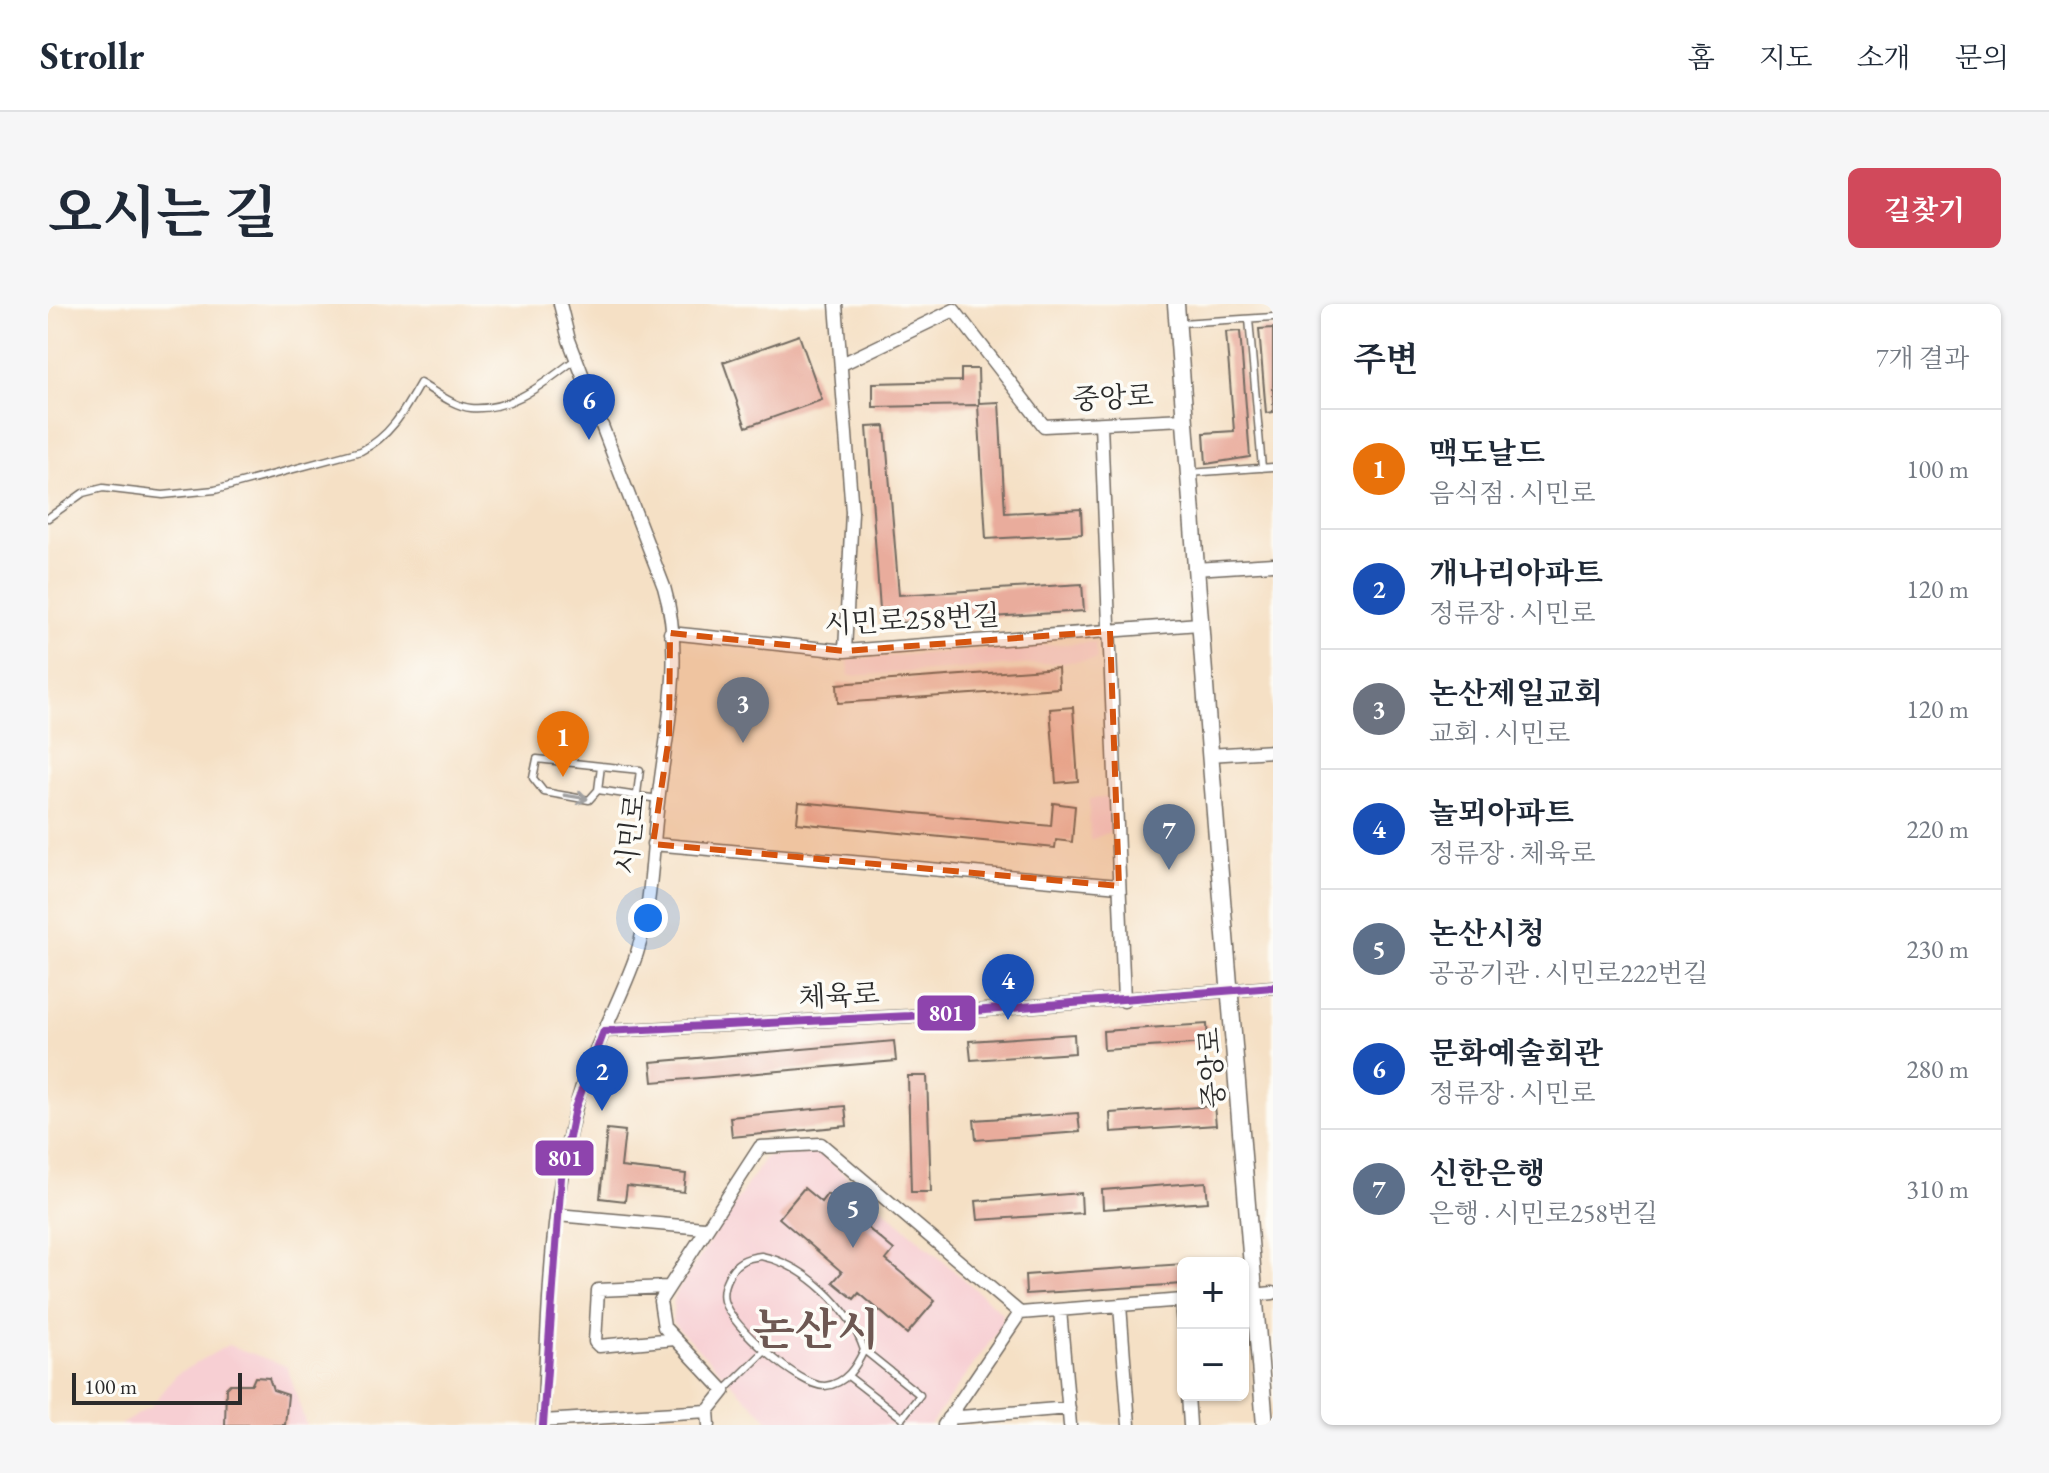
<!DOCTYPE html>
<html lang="ko">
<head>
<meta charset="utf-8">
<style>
	:root { --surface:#fff; --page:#f6f6f7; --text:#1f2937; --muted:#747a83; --line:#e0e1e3; --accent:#d1495b }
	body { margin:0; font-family:"EB Garamond","Noto Serif KR",serif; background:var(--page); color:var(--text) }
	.controls { position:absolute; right:24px; bottom:24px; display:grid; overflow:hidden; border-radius:12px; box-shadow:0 2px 6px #0004 }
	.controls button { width:72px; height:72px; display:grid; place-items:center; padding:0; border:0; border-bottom:2px solid var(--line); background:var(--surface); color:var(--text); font:40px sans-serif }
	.scale { position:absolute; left:24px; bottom:20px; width:170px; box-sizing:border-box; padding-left:8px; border:4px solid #2b2b2b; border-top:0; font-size:22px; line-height:28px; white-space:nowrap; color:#2b2b2b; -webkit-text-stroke:6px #fdfcf7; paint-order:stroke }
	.you { position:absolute; left:600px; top:614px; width:28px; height:28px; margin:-20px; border:6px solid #fff; border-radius:50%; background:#1a73e8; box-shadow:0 0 0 12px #1a73e833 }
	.badge { display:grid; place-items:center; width:52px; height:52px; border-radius:50%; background:var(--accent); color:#fff; font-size:26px; font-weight:700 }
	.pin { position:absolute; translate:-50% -66px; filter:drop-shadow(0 2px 4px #0008) }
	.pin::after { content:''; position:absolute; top:42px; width:28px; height:24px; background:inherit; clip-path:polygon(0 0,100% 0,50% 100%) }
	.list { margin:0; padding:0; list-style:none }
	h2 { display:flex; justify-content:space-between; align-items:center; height:104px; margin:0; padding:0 32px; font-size:34px }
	h2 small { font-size:26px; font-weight:400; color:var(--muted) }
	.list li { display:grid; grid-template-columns:52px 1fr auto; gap:24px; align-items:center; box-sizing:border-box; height:120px; padding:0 32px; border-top:2px solid var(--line) }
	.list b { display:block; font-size:30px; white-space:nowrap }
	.list p { margin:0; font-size:26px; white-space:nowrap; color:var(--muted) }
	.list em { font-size:26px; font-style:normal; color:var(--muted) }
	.map { position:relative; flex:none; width:1225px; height:1121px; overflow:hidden; border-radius:12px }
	header { display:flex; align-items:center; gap:48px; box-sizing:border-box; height:112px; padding:0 40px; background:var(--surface); border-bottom:2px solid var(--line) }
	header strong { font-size:38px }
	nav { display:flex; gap:44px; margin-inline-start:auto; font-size:28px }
	.intro { display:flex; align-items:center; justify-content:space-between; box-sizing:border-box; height:192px; padding:0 48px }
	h1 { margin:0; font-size:56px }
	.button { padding:20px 36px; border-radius:12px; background:var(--accent); color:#fff; font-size:28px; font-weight:700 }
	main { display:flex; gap:48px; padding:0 48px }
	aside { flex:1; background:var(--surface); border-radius:12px; box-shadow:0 2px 6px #0004 }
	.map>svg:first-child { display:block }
	.built { fill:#f7cfd3 }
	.building { fill:#e9ac9c }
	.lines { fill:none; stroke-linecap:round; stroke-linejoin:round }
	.service-casing { stroke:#726a61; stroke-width:9 }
	.minor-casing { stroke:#726a61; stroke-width:15 }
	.tertiary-casing { stroke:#726a61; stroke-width:19 }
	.service { stroke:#fff; stroke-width:6 }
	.minor { stroke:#fff; stroke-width:12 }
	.tertiary { stroke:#fff; stroke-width:16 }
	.bus-1-casing { stroke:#fdfcf7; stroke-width:14 }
	.bus-1 { stroke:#8e44ad; stroke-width:8 }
	.oneway { stroke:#a0a0a0 }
	.marked { fill:#d5540f; fill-opacity:0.2; stroke:#d5540f; stroke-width:6; stroke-dasharray:16 10; stroke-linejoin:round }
	.labels { text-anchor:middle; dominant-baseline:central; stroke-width:7; stroke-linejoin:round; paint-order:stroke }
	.street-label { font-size:28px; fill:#2b2b2b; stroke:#fdfcf7 }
	.town-label { font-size:44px; font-weight:bold; fill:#6e5853; stroke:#fdfcf7 }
	.line-badge { stroke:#fdfcf7; stroke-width:3 }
	.badge-label { font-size:22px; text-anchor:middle; font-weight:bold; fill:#fff }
</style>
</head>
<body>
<header>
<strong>Strollr</strong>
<nav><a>홈</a><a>지도</a><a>소개</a><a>문의</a></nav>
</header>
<div class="intro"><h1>오시는 길</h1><a class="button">길찾기</a></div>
<main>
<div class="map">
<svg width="1225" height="1121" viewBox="0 0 1225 1121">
	<rect width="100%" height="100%" fill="#fdfcf7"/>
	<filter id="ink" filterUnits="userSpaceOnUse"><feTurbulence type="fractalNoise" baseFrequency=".0125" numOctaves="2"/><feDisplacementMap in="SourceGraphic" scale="16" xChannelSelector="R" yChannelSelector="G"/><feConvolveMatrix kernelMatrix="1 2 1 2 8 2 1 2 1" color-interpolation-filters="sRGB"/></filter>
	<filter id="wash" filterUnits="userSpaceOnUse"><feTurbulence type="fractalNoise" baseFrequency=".006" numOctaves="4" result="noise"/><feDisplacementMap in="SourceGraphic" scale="32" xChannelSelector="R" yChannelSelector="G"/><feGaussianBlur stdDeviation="1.8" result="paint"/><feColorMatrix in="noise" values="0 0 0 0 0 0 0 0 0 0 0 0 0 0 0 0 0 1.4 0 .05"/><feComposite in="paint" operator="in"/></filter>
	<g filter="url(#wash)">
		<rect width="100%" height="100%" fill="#f5e0c5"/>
		<!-- built -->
		<path class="built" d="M 1047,338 L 1049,356 L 801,372 L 800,355 Z
			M 1062,493 L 1062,528 L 1042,536 L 1041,495 Z
			M 771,848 L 954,1009 L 955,1020 L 882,1121 L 725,1121 L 624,1018 L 626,992 L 718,852 Z
			M 180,1041 L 239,1062 L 258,1121 L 72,1121 L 102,1103 L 129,1070 Z"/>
		<g id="blocks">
			<!-- building -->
			<path class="building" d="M 1225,24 L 1225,108 L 1218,109 L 1211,25 Z
				M 1192,27 L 1202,153 L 1158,160 L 1156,129 L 1186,127 L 1178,28 Z
				M 751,31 L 774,96 L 698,123 L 675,58 Z
				M 913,65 L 930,65 L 931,99 L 951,98 L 957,209 L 1033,205 L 1034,230 L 938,235 L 930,101 L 825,103 L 825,79 L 913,77 Z
				M 837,122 L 851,291 L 1034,280 L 1036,307 L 833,320 L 819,123 Z
				M 1010,364 L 1011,384 L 790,399 L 789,380 Z
				M 1025,403 L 1030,477 L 1008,479 L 1002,405 Z
				M 751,498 L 1003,522 L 1005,499 L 1027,502 L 1024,538 L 1008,536 L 1007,544 L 749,519 Z
				M 1159,720 L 1160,739 L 1056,746 L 1055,727 Z
				M 1026,730 L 1027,749 L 923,756 L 921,737 Z
				M 846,737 L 848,757 L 605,778 L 603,758 Z
				M 860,772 L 879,772 L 883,888 L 863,888 Z
				M 797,802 L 799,822 L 684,833 L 682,813 Z
				M 1166,802 L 1168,821 L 1063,828 L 1062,809 Z
				M 1030,809 L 1032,828 L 928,836 L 926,816 Z
				M 559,825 L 577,827 L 573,863 L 638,870 L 636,888 L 579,882 L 577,897 L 552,894 Z
				M 1158,878 L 1160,898 L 1055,905 L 1054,886 Z
				M 756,884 L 773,898 L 779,890 L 846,946 L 838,956 L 887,997 L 859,1030 L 811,989 L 806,995 L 785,978 L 794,968 L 731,914 Z
				M 1033,889 L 1034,909 L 930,916 L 928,897 Z
				M 1135,960 L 1135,980 L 978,990 L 977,971 Z
				M 207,1073 L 221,1074 L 225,1086 L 240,1091 L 237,1121 L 177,1121 L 178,1084 L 182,1080 L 204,1080 Z"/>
		</g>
	</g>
	<g filter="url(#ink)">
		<use href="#blocks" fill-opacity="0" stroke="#726a61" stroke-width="2"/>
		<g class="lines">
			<defs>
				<path id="service" d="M 1201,15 L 1214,164
					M 1133,19 L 1225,13
					M 1141,169 L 1225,163
					M 0,214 L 35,189 L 55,184 L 115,191 L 167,186 L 313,147 C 343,132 356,107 372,79 C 386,87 407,103 423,104 C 465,107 497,78 528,55
					M 550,486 L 541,496 L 496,488 L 485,474 L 489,455 L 553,462
					M 589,490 L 592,466 L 553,462 L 550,486 L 610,495
					M 713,952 C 758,961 802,1004 816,1046 C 808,1063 798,1080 777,1082 C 752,1083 682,1021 676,997 C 674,989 676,981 680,973 C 687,958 697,954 713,952 Z
					M 800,1072 L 854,1114 L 872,1091 L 816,1046
					M 676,1087 L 718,1046"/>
				<path id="minor" d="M 788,0 L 804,208 L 797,347
					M 794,60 L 906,6 L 996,122 L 1136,115
					M 1053,120 L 1076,697
					M 1147,265 L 1225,260
					M 622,329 L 797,347 L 1151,320
					M 1161,451 L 1225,447
					M 605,540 L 1071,582
					M 556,727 L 862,712 L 1225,683
					M 509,911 L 656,924
					M 619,983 L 550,986 L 547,1038 L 551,1042 L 627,1035
					M 1195,992 L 1225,989
					M 1133,996 L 1135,1023
					M 1072,1001 L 1081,1121
					M 1012,1006 L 1022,1121
					M 1140,1091 L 1142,1121
					M 495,1117 L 660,1107
					M 901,1118 L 900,1114 L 1021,1104
					M 495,1121 C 500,1017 501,908 527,807 C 540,752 571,702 589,649 C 604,602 604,547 610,498 C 618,427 637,353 616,283 L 521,36 L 512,0
					M 661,1121 L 660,1107 L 676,1087 L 616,1023 L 612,997 L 712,843 L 773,840 L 972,1009 L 1135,996
					M 896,1121 L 972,1009"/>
				<path id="tertiary" d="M 1128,0 C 1155,374 1186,747 1217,1121"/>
			</defs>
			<!-- service casing -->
			<use href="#service" class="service-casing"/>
			<!-- minor casing -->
			<use href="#minor" class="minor-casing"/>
			<!-- tertiary casing -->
			<use href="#tertiary" class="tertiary-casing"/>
			<!-- service -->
			<use href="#service" class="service"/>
			<!-- minor -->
			<use href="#minor" class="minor"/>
			<!-- tertiary -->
			<use href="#tertiary" class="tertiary"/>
			<defs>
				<path id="bus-1" d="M 495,1121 L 513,873 L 527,804 L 556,727 L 862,712 L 1225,683"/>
			</defs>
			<!-- bus-1 casing -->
			<use href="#bus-1" class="bus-1-casing"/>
			<!-- bus-1 -->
			<use href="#bus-1" class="bus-1"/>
		</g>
		<!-- one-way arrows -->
		<defs><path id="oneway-shaft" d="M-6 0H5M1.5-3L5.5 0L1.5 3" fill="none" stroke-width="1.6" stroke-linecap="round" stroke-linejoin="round" transform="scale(2)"/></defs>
		<use class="oneway" href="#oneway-shaft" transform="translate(528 493) rotate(9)"/>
	</g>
	<!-- marked area -->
	<path class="marked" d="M 1062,327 L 1071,582 L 605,540 L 621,433 L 622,329 L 797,347 Z"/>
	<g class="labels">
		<!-- street labels -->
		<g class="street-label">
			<text transform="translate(1065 93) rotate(-3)">중앙로</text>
			<text transform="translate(864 315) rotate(-3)">시민로258번길</text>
			<text transform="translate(582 530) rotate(-83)">시민로</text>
			<text transform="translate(791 691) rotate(-3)">체육로</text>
			<text transform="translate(1163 764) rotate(-94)">중앙로</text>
		</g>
		<!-- town labels -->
		<g class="town-label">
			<text x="768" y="1024">논산시</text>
		</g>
	</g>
	<g class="line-badge">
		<rect x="868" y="690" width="61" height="38" rx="8" fill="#8e44ad"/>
		<rect x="486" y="835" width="61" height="38" rx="8" fill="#8e44ad"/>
	</g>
	<g class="badge-label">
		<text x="898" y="717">801</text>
		<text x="517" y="862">801</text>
	</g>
</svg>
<div class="controls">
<button>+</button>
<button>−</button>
</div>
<div class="scale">100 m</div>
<div class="you"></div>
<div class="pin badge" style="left:515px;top:473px;background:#e8710a">1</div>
<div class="pin badge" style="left:554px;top:807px;background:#1a4fb4">2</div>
<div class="pin badge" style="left:695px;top:439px;background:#6b7280">3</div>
<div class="pin badge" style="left:960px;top:716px;background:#1a4fb4">4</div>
<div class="pin badge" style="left:805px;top:944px;background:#5c6f8a">5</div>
<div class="pin badge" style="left:541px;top:136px;background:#1a4fb4">6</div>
<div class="pin badge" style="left:1121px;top:566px;background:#5c6f8a">7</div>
</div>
<aside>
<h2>주변<small>7개 결과</small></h2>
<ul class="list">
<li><span class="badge" style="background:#e8710a">1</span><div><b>맥도날드</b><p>음식점 · 시민로</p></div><em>100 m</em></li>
<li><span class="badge" style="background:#1a4fb4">2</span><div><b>개나리아파트</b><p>정류장 · 시민로</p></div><em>120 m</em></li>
<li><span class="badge" style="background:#6b7280">3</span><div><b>논산제일교회</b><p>교회 · 시민로</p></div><em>120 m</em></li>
<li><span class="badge" style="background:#1a4fb4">4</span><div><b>놀뫼아파트</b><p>정류장 · 체육로</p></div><em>220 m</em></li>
<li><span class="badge" style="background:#5c6f8a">5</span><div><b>논산시청</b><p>공공기관 · 시민로222번길</p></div><em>230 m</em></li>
<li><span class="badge" style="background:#1a4fb4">6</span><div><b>문화예술회관</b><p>정류장 · 시민로</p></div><em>280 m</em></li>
<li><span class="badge" style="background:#5c6f8a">7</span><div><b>신한은행</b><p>은행 · 시민로258번길</p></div><em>310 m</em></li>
</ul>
</aside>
</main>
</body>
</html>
